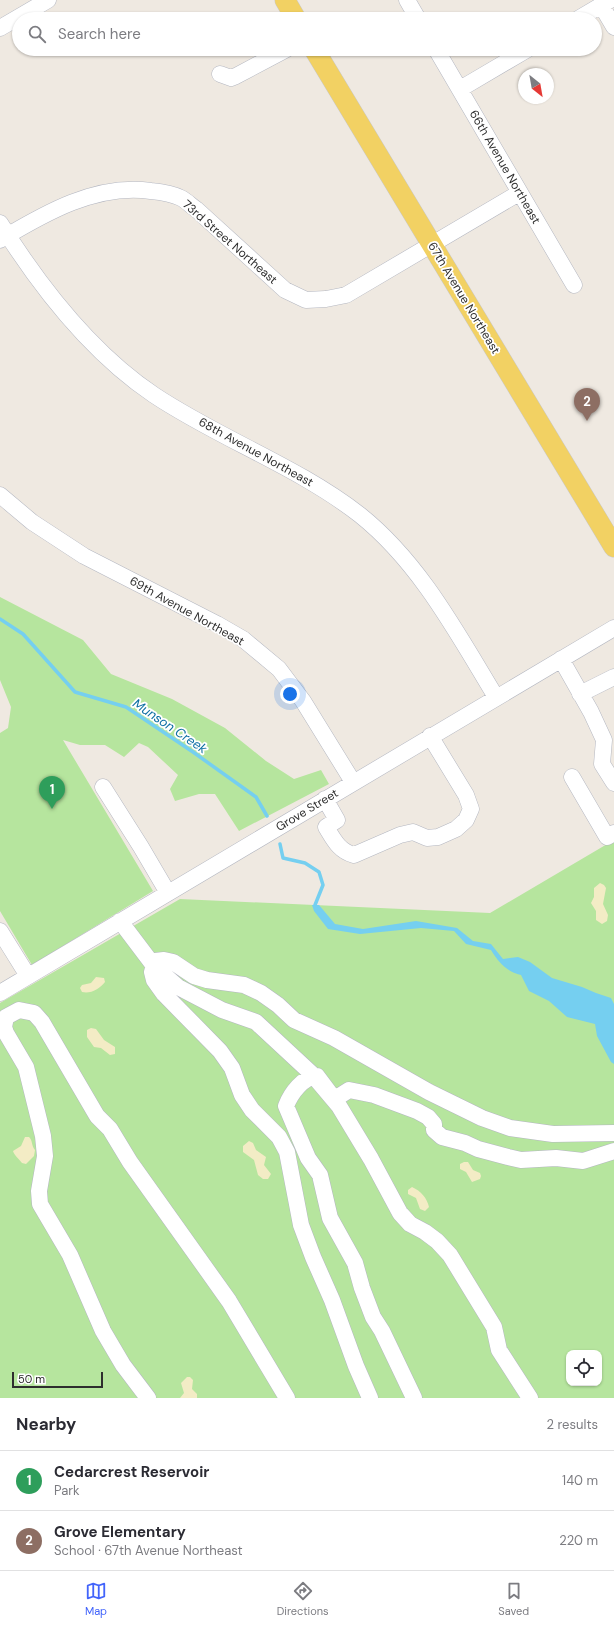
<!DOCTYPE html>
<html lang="en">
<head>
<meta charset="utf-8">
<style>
	:root { --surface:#fff; --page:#f2f2f3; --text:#2b2b33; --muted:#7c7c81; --line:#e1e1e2; --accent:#4264fb }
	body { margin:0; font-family:"DM Sans",sans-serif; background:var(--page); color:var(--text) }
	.controls { position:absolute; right:12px; bottom:12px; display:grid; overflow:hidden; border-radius:8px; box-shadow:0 1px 3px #0004 }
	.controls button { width:36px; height:36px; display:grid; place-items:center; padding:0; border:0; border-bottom:1px solid var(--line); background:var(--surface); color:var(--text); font:20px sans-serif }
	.compass { position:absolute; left:518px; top:68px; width:36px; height:36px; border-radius:50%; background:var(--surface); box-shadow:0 1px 3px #0004; rotate:149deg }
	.scale { position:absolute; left:12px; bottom:10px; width:91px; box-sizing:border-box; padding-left:4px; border:2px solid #2e2e2e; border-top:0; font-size:11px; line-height:14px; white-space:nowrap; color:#2e2e2e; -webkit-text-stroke:3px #fff; paint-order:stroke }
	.you { position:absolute; left:290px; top:694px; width:14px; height:14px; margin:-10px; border:3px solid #fff; border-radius:50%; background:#1a73e8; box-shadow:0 0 0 6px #1a73e833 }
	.badge { display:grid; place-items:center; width:26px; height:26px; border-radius:50%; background:var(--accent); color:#fff; font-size:13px; font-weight:700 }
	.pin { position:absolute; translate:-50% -33px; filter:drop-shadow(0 1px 2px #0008) }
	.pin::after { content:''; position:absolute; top:21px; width:14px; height:12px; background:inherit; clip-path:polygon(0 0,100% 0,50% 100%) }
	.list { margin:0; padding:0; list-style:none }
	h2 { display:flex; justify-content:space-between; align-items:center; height:52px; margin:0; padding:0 16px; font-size:17px }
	h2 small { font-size:13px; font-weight:400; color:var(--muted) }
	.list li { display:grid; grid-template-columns:26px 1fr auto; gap:12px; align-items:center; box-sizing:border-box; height:60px; padding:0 16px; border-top:1px solid var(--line) }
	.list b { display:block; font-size:15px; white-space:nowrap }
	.list p { margin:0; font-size:13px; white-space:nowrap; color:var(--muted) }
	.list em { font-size:13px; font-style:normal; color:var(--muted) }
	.icon { flex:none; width:22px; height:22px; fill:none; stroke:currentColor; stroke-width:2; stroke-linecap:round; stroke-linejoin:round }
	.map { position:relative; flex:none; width:614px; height:1398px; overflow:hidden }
	.search { position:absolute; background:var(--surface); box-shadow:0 1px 3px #0004; left:12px; right:12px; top:12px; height:44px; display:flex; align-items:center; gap:10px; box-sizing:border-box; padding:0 14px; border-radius:22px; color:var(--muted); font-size:15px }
	.sheet { height:172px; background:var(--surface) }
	nav { display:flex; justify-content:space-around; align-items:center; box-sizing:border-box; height:56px; border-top:1px solid var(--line); background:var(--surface); font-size:11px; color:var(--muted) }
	nav a { display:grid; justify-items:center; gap:2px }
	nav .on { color:var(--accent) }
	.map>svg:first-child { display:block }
	.green { fill:#b6e59e; fill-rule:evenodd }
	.sand { fill:#f3ecc5 }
	.water { fill:#75cff0 }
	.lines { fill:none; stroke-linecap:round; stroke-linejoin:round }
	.stream { stroke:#75cff0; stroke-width:3.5 }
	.minor-casing { stroke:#b4b7c1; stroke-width:17 }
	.major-casing { stroke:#c9c9c9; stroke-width:21 }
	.minor { stroke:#fff; stroke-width:16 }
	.major { stroke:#f2d163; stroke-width:20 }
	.labels { text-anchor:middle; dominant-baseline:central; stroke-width:3.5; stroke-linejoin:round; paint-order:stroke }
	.street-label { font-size:12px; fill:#2e2e2e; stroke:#fff }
	.water-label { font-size:13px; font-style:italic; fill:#0d6fa3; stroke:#fff }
</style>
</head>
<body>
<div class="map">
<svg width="614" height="1398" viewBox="0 0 614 1398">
	<rect width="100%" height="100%" fill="#efe9e1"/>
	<!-- green -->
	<path class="green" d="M 0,597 L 83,640 L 111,674 L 172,699 L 225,728 L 266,761 L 294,779 L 321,770 L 329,784 L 239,831 L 215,794 L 199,794 L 175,801 L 170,789 L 178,775 L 148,747 L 139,743 L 124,757 L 105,745 L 80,745 L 63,740 L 153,891 L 32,965 L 0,911 L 0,733 L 8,728 L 11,707 L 0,680 Z
		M 614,840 L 614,1398 L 0,1398 L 0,1003 L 180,899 L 490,913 ZM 569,1353 L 599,1353 L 599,1383 L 569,1383 Z"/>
	<!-- sand -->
	<path class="sand" d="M 600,883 L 604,885 L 606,888 L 603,904 L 608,915 L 607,921 L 602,924 L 596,920 L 596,911 L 591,903 L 594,897 L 594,888 Z
		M 96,977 L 104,978 L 105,982 C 99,989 91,994 82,992 L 80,988 L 82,985 L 91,983 Z
		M 91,1028 L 96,1029 L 104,1040 L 115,1047 L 115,1054 L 110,1055 L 101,1048 L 94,1047 L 87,1037 L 87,1030 Z
		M 25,1137 L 29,1137 C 33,1141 31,1145 35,1150 L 34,1156 L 26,1164 L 22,1163 C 19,1159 14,1155 13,1151 L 21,1146 Z
		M 249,1141 L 253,1143 L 256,1150 L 266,1157 L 264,1165 L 271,1174 L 268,1179 L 263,1179 L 258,1175 L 254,1160 L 243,1152 L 243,1146 Z
		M 464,1162 L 468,1162 L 473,1170 L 480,1173 L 481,1176 L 480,1179 L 472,1182 L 466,1172 L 460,1169 L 460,1164 Z
		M 412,1187 C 421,1191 427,1198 429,1207 L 425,1211 L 420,1209 L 416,1198 L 408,1194 L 408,1190 Z
		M 187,1377 L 190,1377 L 193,1380 L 192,1389 L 197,1394 L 197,1398 L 180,1398 L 184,1393 L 181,1383 Z"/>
	<!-- water -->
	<path class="water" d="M 312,905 L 319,905 L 335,924 L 363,929 L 416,921 L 457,928 L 473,941 L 491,944 L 503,959 L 518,957 L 530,962 L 552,978 L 582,987 L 596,993 L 611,998 L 614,1004 L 614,1064 L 611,1062 L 597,1036 L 595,1024 L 567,1017 L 549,1001 L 529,991 L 521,975 C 506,971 499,963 491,950 L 466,944 L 454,931 L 421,928 L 360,934 L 328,929 L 314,911 Z"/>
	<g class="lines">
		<!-- stream -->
		<path class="stream" d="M 0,619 L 23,634 L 75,692 L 126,707 L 193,752 L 256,797 L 267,816
			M 280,844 L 283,858 L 305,863 L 319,872 L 323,885 L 315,905 L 316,909"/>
		<defs>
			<path id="minor" d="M 407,0 L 418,19
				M 601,5 L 614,27
				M 578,19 L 610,0
				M 0,28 L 48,0
				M 436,49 L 574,285
				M 220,74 L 231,78 L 236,76 L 287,49
				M 460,89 L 528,49
				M 0,223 C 40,287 90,352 154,395 C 220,439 297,466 360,515 C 420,563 457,633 496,697
				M 0,240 C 45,213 97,183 151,191 C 161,192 173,194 181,198 C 187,201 191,206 196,209 L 285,290 L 306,300 L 326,299 L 346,295 L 519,193
				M 0,495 L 32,522 L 84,556 L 217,624 L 243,639 L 279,669 L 303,701 L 353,782
				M 561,659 L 591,712 L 604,740 L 602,764 L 614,783
				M 580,694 L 614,677
				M 572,777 L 607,837 L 614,833
				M 103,787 L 141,847 L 168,893
				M 325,799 L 337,820 L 326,827 C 334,840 339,851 354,855 L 400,835 L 413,832 L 427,838 L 438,837 L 456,829 L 466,820 L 471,809 L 466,795 L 430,736
				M 120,921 L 154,966 L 178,987 L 222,1010 L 256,1022 L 312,1074 L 339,1106 L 371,1159 L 400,1213 L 410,1224 L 425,1232 L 437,1241 L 450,1255 L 494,1327 L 499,1350 L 530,1398
				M 0,931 L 28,976
				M 0,993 L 614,628
				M 148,1398 L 123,1365 L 103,1331 L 70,1255 L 40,1204 L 39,1191 L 45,1156 L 43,1136 L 26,1067 L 6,1033 L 4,1027 L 6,1017 L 19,1010 L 34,1013 L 42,1022 L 97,1116 L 110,1129 L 130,1162 L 229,1301 L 287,1398
				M 370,1398 L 356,1366 L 332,1300 L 313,1257 L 301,1225 L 287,1152 L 279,1137 L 252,1110 L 242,1095 L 232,1068 L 220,1051 L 164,994 L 154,980 L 152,972 L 155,961 L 164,960 L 173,962 L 194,976 L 207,980 L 244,985 L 261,993 L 278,1005 L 294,1020 L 334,1038 L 429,1092 L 482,1118 L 510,1128 L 553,1134 L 614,1133
				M 414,1398 L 382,1331 L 373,1317 L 362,1288 L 355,1263 L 330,1218 L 320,1175 L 308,1158 L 286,1106 C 291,1093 303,1077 317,1076 L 332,1096 L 338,1097 L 349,1090 L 374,1095 L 417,1111 L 428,1117 L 434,1124 L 434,1130 L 442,1137 L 465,1143 L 478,1149 L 508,1157 L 521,1160 L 556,1158 L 583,1161 L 614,1151"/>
			<path id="major" d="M 285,0 L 296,19
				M 314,49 L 614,547"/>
		</defs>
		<!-- minor casing -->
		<use href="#minor" class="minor-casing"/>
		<!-- major casing -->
		<use href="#major" class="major-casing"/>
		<!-- minor -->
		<use href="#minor" class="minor"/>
		<!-- major -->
		<use href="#major" class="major"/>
	</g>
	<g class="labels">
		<!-- street labels -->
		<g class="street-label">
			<text transform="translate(505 167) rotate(60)">66th Avenue Northeast</text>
			<text transform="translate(230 242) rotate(41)">73rd Street Northeast</text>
			<text transform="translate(464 298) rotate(59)">67th Avenue Northeast</text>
			<text transform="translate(256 452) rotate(29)">68th Avenue Northeast</text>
			<text transform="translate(187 611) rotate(29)">69th Avenue Northeast</text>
			<text transform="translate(307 810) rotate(-31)">Grove Street</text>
		</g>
		<!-- water labels -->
		<g class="water-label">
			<text transform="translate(170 726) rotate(34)">Munson Creek</text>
		</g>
	</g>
</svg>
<div class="controls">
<button><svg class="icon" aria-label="locate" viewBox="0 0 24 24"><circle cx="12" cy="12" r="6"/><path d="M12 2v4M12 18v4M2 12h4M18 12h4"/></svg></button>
</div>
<svg class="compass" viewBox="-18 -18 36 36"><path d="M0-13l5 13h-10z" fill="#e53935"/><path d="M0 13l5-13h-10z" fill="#7c7c81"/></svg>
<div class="scale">50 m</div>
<div class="you"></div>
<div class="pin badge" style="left:52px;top:809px;background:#2e9e5b">1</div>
<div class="pin badge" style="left:587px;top:421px;background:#8d6e63">2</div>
<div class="search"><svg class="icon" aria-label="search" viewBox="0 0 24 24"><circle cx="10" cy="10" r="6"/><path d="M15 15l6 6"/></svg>Search here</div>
</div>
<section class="sheet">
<h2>Nearby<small>2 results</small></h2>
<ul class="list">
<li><span class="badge" style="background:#2e9e5b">1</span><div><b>Cedarcrest Reservoir</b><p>Park</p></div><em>140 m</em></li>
<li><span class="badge" style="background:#8d6e63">2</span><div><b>Grove Elementary</b><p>School · 67th Avenue Northeast</p></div><em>220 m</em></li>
</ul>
</section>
<nav>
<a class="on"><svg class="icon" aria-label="map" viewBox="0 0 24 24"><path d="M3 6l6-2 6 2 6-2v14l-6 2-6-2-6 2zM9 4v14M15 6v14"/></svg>Map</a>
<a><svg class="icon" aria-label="directions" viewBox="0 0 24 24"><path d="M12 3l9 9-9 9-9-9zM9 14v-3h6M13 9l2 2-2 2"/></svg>Directions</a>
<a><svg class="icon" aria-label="saved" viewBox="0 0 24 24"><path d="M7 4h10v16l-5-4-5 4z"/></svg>Saved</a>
</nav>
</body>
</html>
